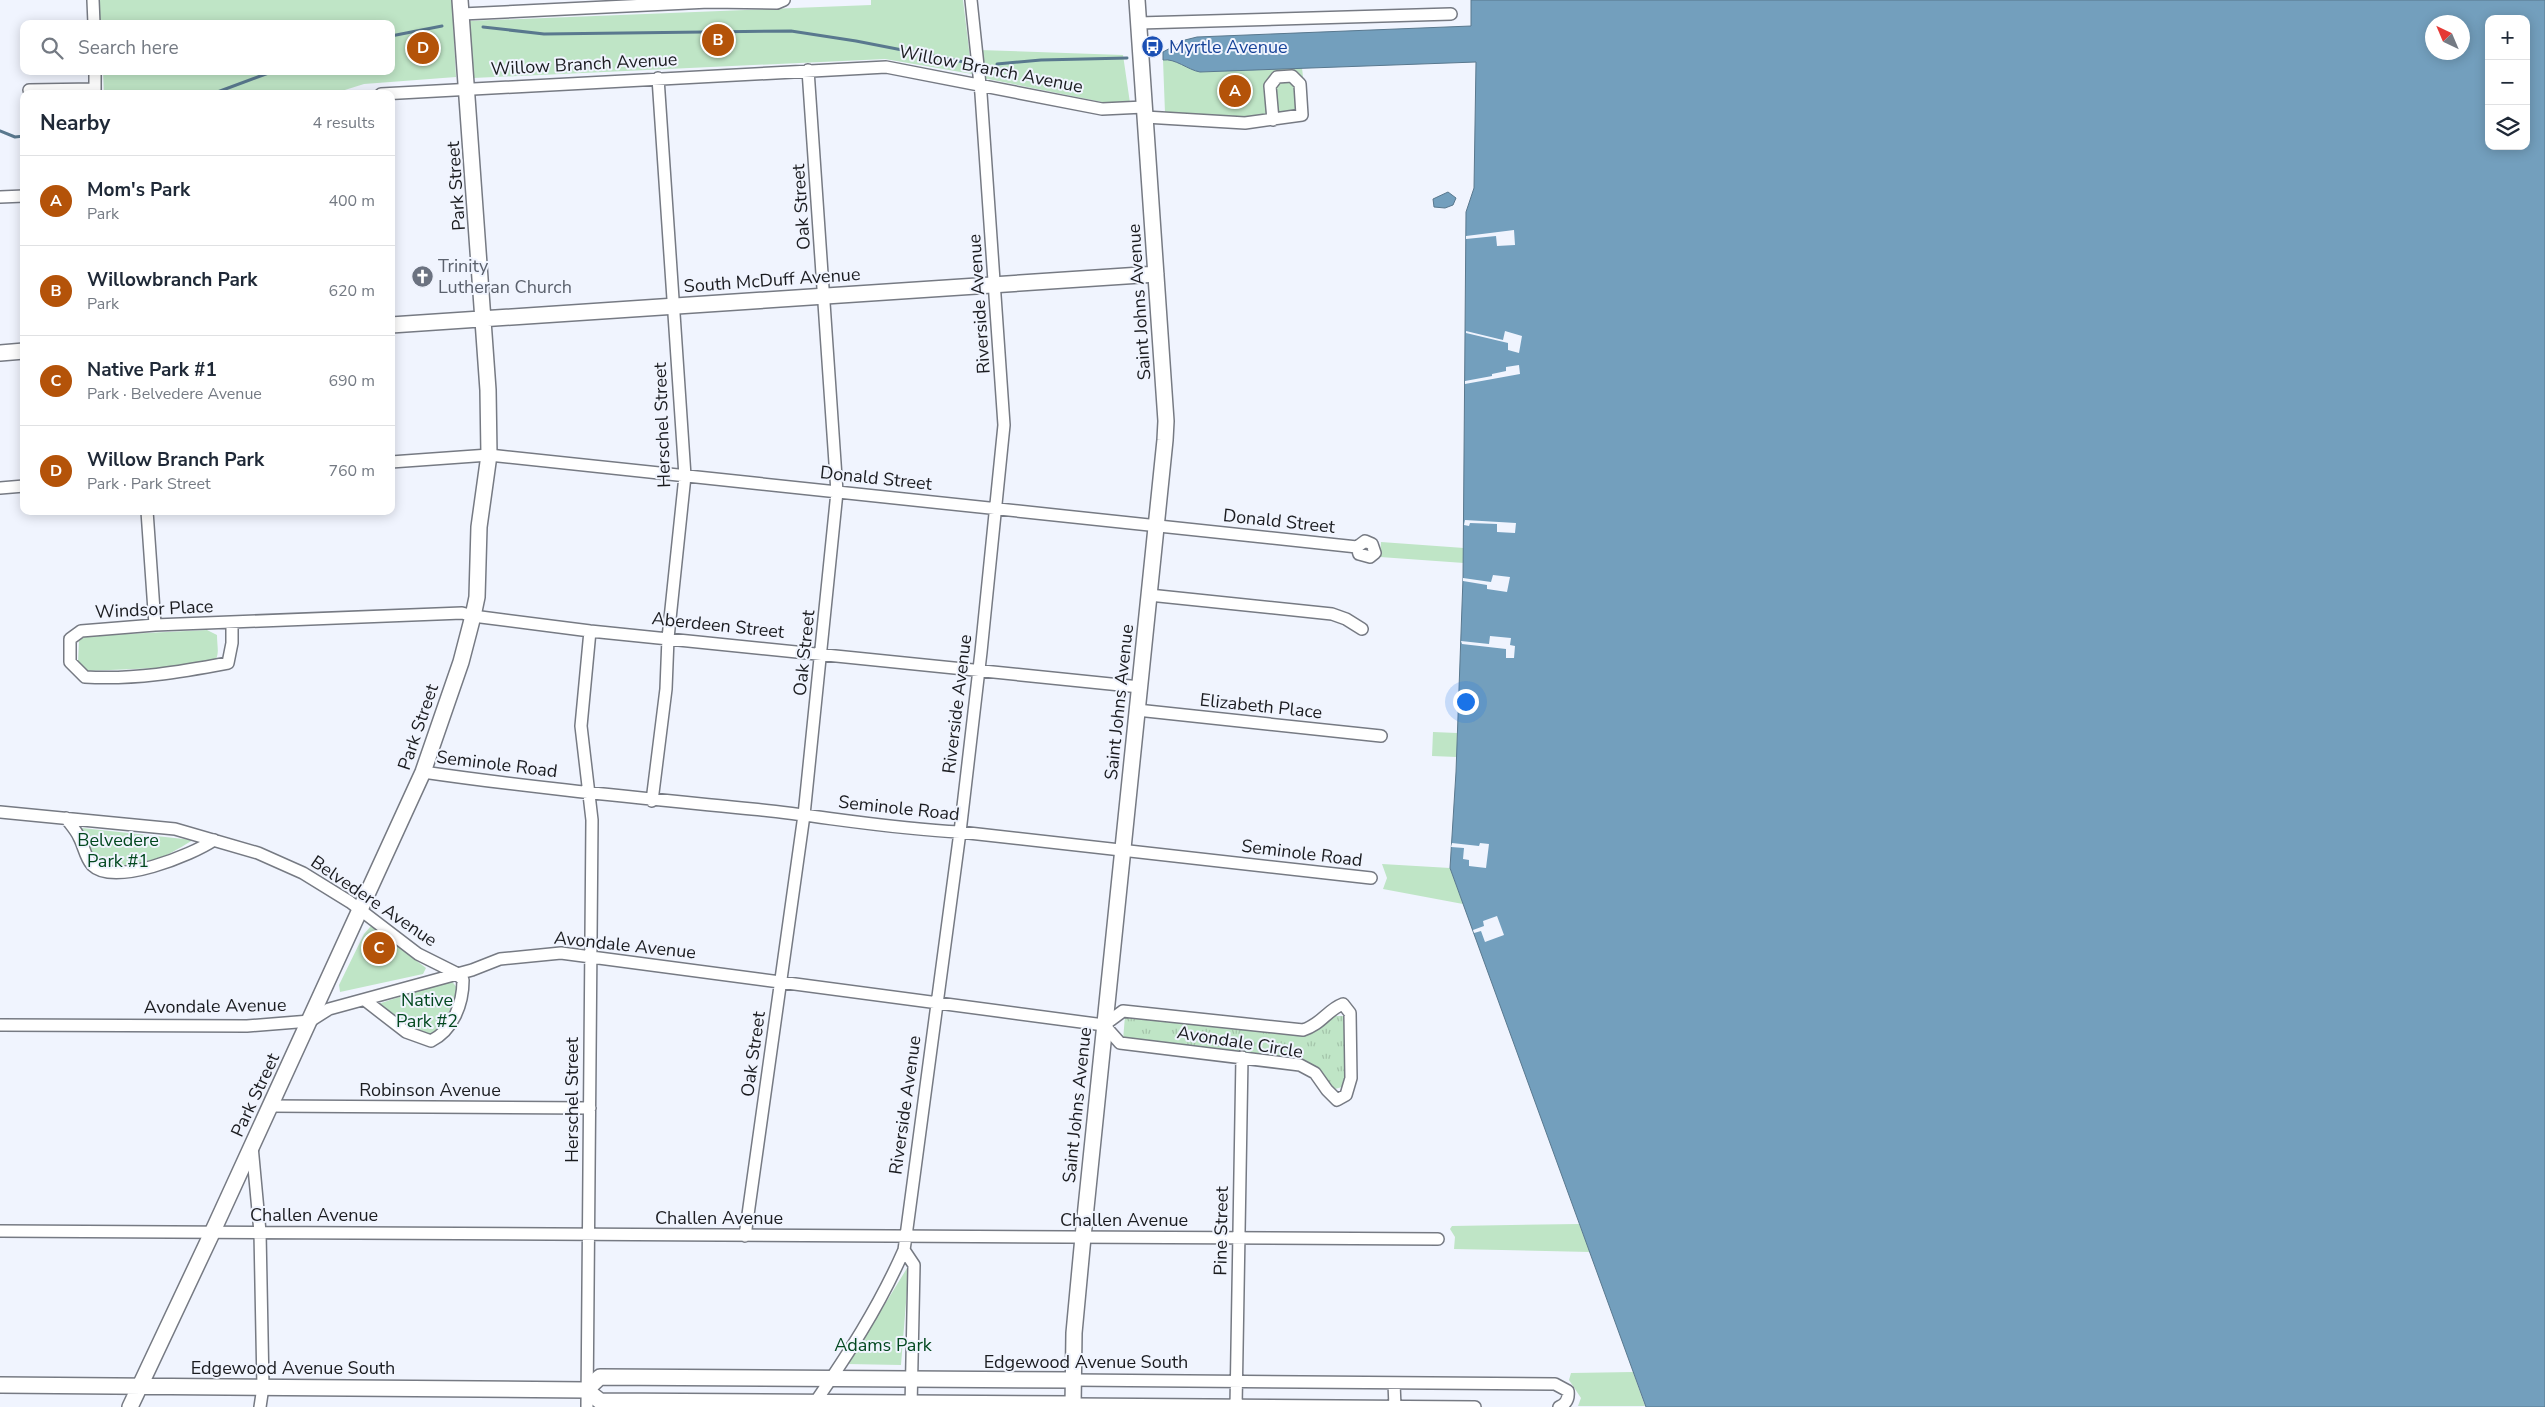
<!DOCTYPE html>
<html lang="en">
<head>
<meta charset="utf-8">
<style>
	:root { --surface:#fff; --page:#f2f2f3; --text:#1f2937; --muted:#747a83; --line:#e0e1e3; --accent:#b45309 }
	body { margin:0; font-family:"Nunito Sans",sans-serif; background:var(--page); color:var(--text) }
	.controls { position:absolute; right:15px; top:15px; display:grid; overflow:hidden; border-radius:10px; box-shadow:0 2px 12px #0003 }
	.controls button { width:45px; height:45px; display:grid; place-items:center; padding:0; border:0; border-bottom:1px solid var(--line); background:var(--surface); color:var(--text); font:25px sans-serif }
	.compass { position:absolute; left:2425px; top:15px; width:45px; height:45px; border-radius:50%; background:var(--surface); box-shadow:0 2px 12px #0003; rotate:316deg }
	.you { position:absolute; left:1465px; top:701px; width:18px; height:18px; margin:-12px; border:4px solid #fff; border-radius:50%; background:#1a73e8; box-shadow:0 0 0 8px #1a73e833 }
	.badge { display:grid; place-items:center; width:32px; height:32px; border-radius:50%; background:var(--accent); color:#fff; font-size:16px; font-weight:700 }
	.pin { position:absolute; translate:-50% -50%; border:2px solid #fff; box-shadow:0 1px 5px #0006 }
	.list { margin:0; padding:0; list-style:none }
	h2 { display:flex; justify-content:space-between; align-items:center; height:65px; margin:0; padding:0 20px; font-size:21px }
	h2 small { font-size:16px; font-weight:400; color:var(--muted) }
	.list li { display:grid; grid-template-columns:32px 1fr auto; gap:15px; align-items:center; box-sizing:border-box; height:90px; padding:0 20px; border-top:1px solid var(--line) }
	.list b { display:block; font-size:19px; white-space:nowrap }
	.list p { margin:0; font-size:16px; white-space:nowrap; color:var(--muted) }
	.list em { font-size:16px; font-style:normal; color:var(--muted) }
	.icon { flex:none; width:28px; height:28px; fill:none; stroke:currentColor; stroke-width:2; stroke-linecap:round; stroke-linejoin:round }
	.map { position:relative; flex:none; width:2545px; height:1407px; overflow:hidden }
	.search { position:absolute; background:var(--surface); box-shadow:0 2px 12px #0003; left:20px; top:20px; width:375px; height:55px; display:flex; align-items:center; gap:12px; box-sizing:border-box; padding:0 18px; border-radius:10px; color:var(--muted); font-size:19px }
	.panel { position:absolute; background:var(--surface); box-shadow:0 2px 12px #0003; left:20px; top:90px; width:375px; height:425px; border-radius:10px }
	.map>svg:first-child { display:block }
	.grass { fill:url(#grass-tufts) }
	.park { fill:#bfe5c6 }
	.water { fill:#739fbd; stroke:#59788e; fill-rule:evenodd }
	.pier { fill:#f0f4fe }
	.lines { fill:none; stroke-linecap:round; stroke-linejoin:round }
	.stream { stroke:#59788e; stroke-width:3 }
	.street-casing { stroke:#767a83; stroke-width:14 }
	.secondary-casing { stroke:#767a83; stroke-width:18 }
	.street { stroke:#fff; stroke-width:11 }
	.secondary { stroke:#fff; stroke-width:15 }
	.labels { text-anchor:middle; dominant-baseline:central; stroke-width:4; stroke-linejoin:round; paint-order:stroke }
	.transit-label { font-size:18px; fill:#164399; stroke:#f0f4fe; text-anchor:start }
	.street-label { font-size:18px; fill:#1b1c20; stroke:#f0f4fe }
	.worship-label { font-size:18px; fill:#5b616d; stroke:#f0f4fe; text-anchor:start }
	.park-label { font-size:18px; fill:#02481f; stroke:#f0f4fe }
</style>
</head>
<body>
<div class="map">
<svg width="2545" height="1407" viewBox="0 0 2545 1407">
	<defs>
		<pattern id="grass-tufts" width="24" height="20" patternUnits="userSpaceOnUse" patternTransform="scale(1.25)"><rect width="24" height="20" fill="#bfe5c6"/><path d="M3 7l-1-3M5 7V3M7 7l1-3M15 17l-1-3M17 17v-4M19 17l1-3" fill="none" stroke="#a4c4aa"/></pattern>
	</defs>
	<rect width="100%" height="100%" fill="#f0f4fe"/>
	<!-- grass -->
	<path class="grass" d="M 1125,1016 L 1307,1035 L 1326,1024 L 1334,1016 L 1343,1016 L 1347,1021 L 1345,1083 L 1342,1087 L 1335,1089 L 1329,1086 L 1324,1074 L 1306,1061 L 1123,1040 Z"/>
	<!-- park -->
	<path class="park" d="M 99,0 L 452,0 L 456,77 L 364,84 L 332,94 L 104,94 L 103,71 L 391,71 L 391,24 L 100,24 Z
		M 871,0 L 963,0 L 972,74 L 885,59 L 473,78 L 467,21 L 871,5 Z
		M 979,50 L 1123,55 L 1130,103 L 1102,102 L 983,78 Z
		M 1163,60 C 1175,58 1188,70 1200,72 L 1302,68 L 1307,111 L 1232,118 L 1165,113 Z
		M 1381,542 L 1464,548 L 1464,563 L 1380,557 Z
		M 207,630 L 217,635 C 217,650 222,659 207,666 L 85,671 L 78,663 L 79,641 L 85,636 Z
		M 1433,732 L 1457,733 L 1457,757 L 1432,756 Z
		M 82,828 L 193,840 C 169,855 120,883 96,860 C 87,852 85,839 82,828 Z
		M 1382,864 L 1450,868 L 1463,904 L 1383,889 L 1387,878 Z
		M 371,926 L 426,968 L 423,974 L 340,992 L 339,985 L 364,934 Z
		M 451,980 L 457,988 C 442,1056 419,1035 378,1004 Z
		M 1579,1224 L 1590,1252 L 1454,1249 L 1455,1237 L 1450,1229 L 1452,1226 Z
		M 909,1265 L 901,1365 L 848,1364 Z
		M 1633,1372 L 1645,1406 L 1578,1406 L 1581,1398 L 1569,1380 L 1571,1373 Z"/>
	<!-- water -->
	<path class="water" d="M 1471,0 L 2545,0 L 2545,1407 L 1646,1407 L 1450,868 L 1456,772 L 1463,578 L 1466,212 L 1474,188 L 1476,62 L 1200,72 C 1188,70 1175,58 1163,60 L 1163,52 L 1185,40 L 1197,37 L 1471,26 ZM 2489,19 L 2526,19 L 2526,146 L 2489,146 ZM 2432,22 L 2462,22 L 2462,52 L 2432,52 Z
		M 1448,192 L 1456,198 L 1453,205 L 1445,208 L 1434,207 L 1433,199 Z"/>
	<!-- pier -->
	<path class="pier" d="M 1514,230 L 1515,245 L 1497,246 L 1496,236 L 1466,239 L 1466,236 Z
		M 1466,331 L 1503,340 L 1505,331 L 1522,336 L 1519,353 L 1508,350 L 1508,343 L 1466,333 Z
		M 1519,365 L 1520,374 L 1465,384 L 1465,381 L 1492,376 L 1492,374 L 1506,371 L 1506,367 Z
		M 1465,520 L 1516,523 L 1515,533 L 1497,532 L 1497,524 L 1470,523 L 1469,526 L 1464,525 Z
		M 1493,575 L 1510,577 L 1507,592 L 1487,589 L 1487,585 L 1463,581 L 1463,578 L 1491,582 Z
		M 1490,636 L 1511,638 L 1510,645 L 1515,646 L 1514,658 L 1506,658 L 1506,649 L 1462,644 L 1461,641 L 1489,644 Z
		M 1452,843 L 1479,846 L 1480,843 L 1489,844 L 1486,868 L 1469,866 L 1469,860 L 1463,859 L 1464,848 L 1451,847 Z
		M 1497,916 L 1504,935 L 1485,942 L 1481,931 L 1474,933 L 1473,930 L 1484,926 L 1483,921 Z"/>
	<g class="lines">
		<!-- stream -->
		<path class="stream" d="M 483,27 L 544,34 L 791,31 L 856,41 L 964,62
			M 391,36 L 442,26
			M 997,64 L 1041,60 L 1127,58
			M 212,94 L 274,71
			M 0,131 L 15,137 L 24,136"/>
		<defs>
			<path id="street" d="M 93,0 L 94,24
				M 462,14 L 709,2 L 777,3 L 784,0
				M 1139,23 L 1451,14
				M 95,71 L 95,94
				M 29,90 L 95,89
				M 381,94 L 886,67 L 1102,109 L 1144,107
				M 1145,117 L 1245,123 L 1302,115 L 1300,84 L 1292,76 L 1277,77 L 1270,86 L 1273,120
				M 0,197 L 24,196
				M 391,462 L 489,455 L 1357,547 L 1365,541 L 1372,544 L 1375,553 L 1370,557 L 1359,554 L 1357,547
				M 0,488 L 24,486
				M 147,511 L 155,625
				M 1149,595 L 1332,614 L 1346,619 L 1362,629
				M 232,622 L 232,643 L 228,663 C 180,672 134,680 85,677 L 70,662 L 70,639 L 81,631 L 155,625 L 462,613 L 473,616 L 590,631 L 1140,687
				M 1137,710 L 1381,736
				M 423,772 C 533,788 642,798 752,809 C 822,816 890,829 960,832 L 1371,878
				M 652,801 L 666,689 L 668,638 L 685,476 L 658,78
				M 0,812 L 175,829 L 258,853 L 303,873 L 350,902 L 418,954 L 456,973 L 463,980 C 463,1004 453,1030 431,1041 L 406,1032 L 366,1001
				M 66,818 C 70,824 76,830 79,837 C 84,846 85,857 92,865 C 114,887 192,855 214,840
				M 1343,1004 L 1350,1013 L 1351,1078 L 1346,1095 L 1337,1100 L 1327,1090 L 1315,1073 L 1300,1065 L 1120,1043 L 1104,1025 L 1123,1011 L 1303,1030 C 1322,1024 1327,1010 1343,1004 Z
				M 0,1025 L 247,1026 L 310,1021 L 329,1009 L 472,970 L 500,959 L 561,953 L 1104,1025
				M 270,1106 L 590,1108
				M 252,1146 L 260,1232 L 263,1387 L 260,1407
				M 0,1231 L 1438,1239
				M 745,1236 L 804,815 L 837,492 L 808,70
				M 1073,1380 L 1555,1384 L 1568,1391 C 1569,1399 1566,1404 1559,1407
				M 1394,1383 L 1395,1407
				M 1073,1404 L 1475,1407
				M 587,1407 L 592,820 L 581,726 L 590,631
				M 812,1407 C 848,1354 878,1309 904,1250
				M 911,1407 L 914,1265 L 904,1250 L 906,1236 L 960,832 L 981,652 L 1004,425 L 981,94 L 971,0
				M 1236,1407 L 1242,1057"/>
			<path id="secondary" d="M 391,325 L 1156,274
				M 0,353 L 24,351
				M 0,1385 L 586,1390 L 600,1401 L 1073,1404
				M 586,1390 L 600,1377 L 1073,1380
				M 130,1407 L 212,1233 L 423,772 L 461,662 L 473,616 L 477,597 L 479,527 L 489,455 L 488,390 L 460,0
				M 1073,1407 L 1074,1333 L 1083,1237 L 1165,440 L 1166,421 L 1137,0"/>
		</defs>
		<!-- street casing -->
		<use href="#street" class="street-casing"/>
		<!-- secondary casing -->
		<use href="#secondary" class="secondary-casing"/>
		<!-- street -->
		<use href="#street" class="street"/>
		<!-- secondary -->
		<use href="#secondary" class="secondary"/>
	</g>
	<!-- icons -->
	<defs>
		<symbol id="bus-disc" viewBox="-11 -11 22 22"><circle r="9.5" fill="#1a4fb4" stroke="#f0f4fe"/><path d="M-5-6H5V4H4V6H2V4H-2V6H-4V4H-5ZM-3.5-4V0h7V-4ZM-3.5 1.2v1.5H-2V1.2ZM2 1.2v1.5H3.5V1.2Z" fill="#fff"/></symbol>
		<symbol id="church-disc" viewBox="-11 -11 22 22"><circle r="9.5" fill="#6b7280" stroke="#f0f4fe"/><path d="M-1.2-6h2.4v3.5h3.3v2.4h-3.3V6h-2.4V-.1h-3.3v-2.4h3.3Z" fill="#fff"/></symbol>
	</defs>
	<g fill-rule="evenodd">
		<use href="#bus-disc" x="1140" y="34" width="25" height="25"/>
		<use href="#church-disc" x="410" y="264" width="25" height="25"/>
	</g>
	<g class="labels">
		<!-- transit labels -->
		<g class="transit-label">
			<text x="1169" y="47">Myrtle Avenue</text>
		</g>
		<!-- street labels -->
		<g class="street-label">
			<text transform="translate(584 64) rotate(-3)">Willow Branch Avenue</text>
			<text transform="translate(991 69) rotate(11)">Willow Branch Avenue</text>
			<text transform="translate(456 186) rotate(-94)">Park Street</text>
			<text transform="translate(801 207) rotate(-94)">Oak Street</text>
			<text transform="translate(772 280) rotate(-4)">South McDuff Avenue</text>
			<text transform="translate(1139 302) rotate(-94)">Saint Johns Avenue</text>
			<text transform="translate(979 304) rotate(-94)">Riverside Avenue</text>
			<text transform="translate(662 425) rotate(-92)">Herschel Street</text>
			<text transform="translate(876 478) rotate(6)">Donald Street</text>
			<text transform="translate(1279 521) rotate(6)">Donald Street</text>
			<text transform="translate(154 609) rotate(-3)">Windsor Place</text>
			<text transform="translate(718 625) rotate(6)">Aberdeen Street</text>
			<text transform="translate(804 653) rotate(-84)">Oak Street</text>
			<text transform="translate(1119 702) rotate(-84)">Saint Johns Avenue</text>
			<text transform="translate(957 704) rotate(-83)">Riverside Avenue</text>
			<text transform="translate(1261 706) rotate(6)">Elizabeth Place</text>
			<text transform="translate(418 727) rotate(-71)">Park Street</text>
			<text transform="translate(497 764) rotate(7)">Seminole Road</text>
			<text transform="translate(899 808) rotate(6)">Seminole Road</text>
			<text transform="translate(1302 853) rotate(7)">Seminole Road</text>
			<text transform="translate(374 901) rotate(34)">Belvedere Avenue</text>
			<text transform="translate(625 945) rotate(6)">Avondale Avenue</text>
			<text transform="translate(215 1006) rotate(-1)">Avondale Avenue</text>
			<text transform="translate(1240 1042) rotate(9)">Avondale Circle</text>
			<text transform="translate(753 1054) rotate(-82)">Oak Street</text>
			<text x="430" y="1090">Robinson Avenue</text>
			<text transform="translate(255 1095) rotate(-65)">Park Street</text>
			<text transform="translate(572 1100) rotate(-90)">Herschel Street</text>
			<text transform="translate(905 1105) rotate(-82)">Riverside Avenue</text>
			<text transform="translate(1077 1105) rotate(-84)">Saint Johns Avenue</text>
			<text x="314" y="1215">Challen Avenue</text>
			<text x="719" y="1218">Challen Avenue</text>
			<text x="1124" y="1220">Challen Avenue</text>
			<text transform="translate(1221 1231) rotate(-89)">Pine Street</text>
			<text x="1086" y="1362">Edgewood Avenue South</text>
			<text x="293" y="1368">Edgewood Avenue South</text>
		</g>
		<!-- worship labels -->
		<g class="worship-label">
			<text x="438" y="266">Trinity<tspan x="438" dy="21">Lutheran Church</tspan></text>
		</g>
		<!-- park labels -->
		<g class="park-label">
			<text x="118" y="840">Belvedere<tspan x="118" dy="21">Park #1</tspan></text>
			<text x="427" y="1000">Native<tspan x="427" dy="21">Park #2</tspan></text>
			<text x="883" y="1345">Adams Park</text>
		</g>
	</g>
</svg>
<div class="controls">
<button>+</button>
<button>−</button>
<button><svg class="icon" aria-label="layers" viewBox="0 0 24 24"><path d="M12 4l9 5-9 5-9-5zM3 14l9 5 9-5"/></svg></button>
</div>
<svg class="compass" viewBox="-18 -18 36 36"><path d="M0-13l5 13h-10z" fill="#e53935"/><path d="M0 13l5-13h-10z" fill="#747a83"/></svg>
<div class="you"></div>
<div class="pin badge" style="left:1235px;top:91px">A</div>
<div class="pin badge" style="left:718px;top:40px">B</div>
<div class="pin badge" style="left:379px;top:948px">C</div>
<div class="pin badge" style="left:423px;top:48px">D</div>
<div class="search"><svg class="icon" aria-label="search" viewBox="0 0 24 24"><circle cx="10" cy="10" r="6"/><path d="M15 15l6 6"/></svg>Search here</div>
<section class="panel">
<h2>Nearby<small>4 results</small></h2>
<ul class="list">
<li><span class="badge">A</span><div><b>Mom's Park</b><p>Park</p></div><em>400 m</em></li>
<li><span class="badge">B</span><div><b>Willowbranch Park</b><p>Park</p></div><em>620 m</em></li>
<li><span class="badge">C</span><div><b>Native Park #1</b><p>Park · Belvedere Avenue</p></div><em>690 m</em></li>
<li><span class="badge">D</span><div><b>Willow Branch Park</b><p>Park · Park Street</p></div><em>760 m</em></li>
</ul>
</section>
</div>
</body>
</html>
